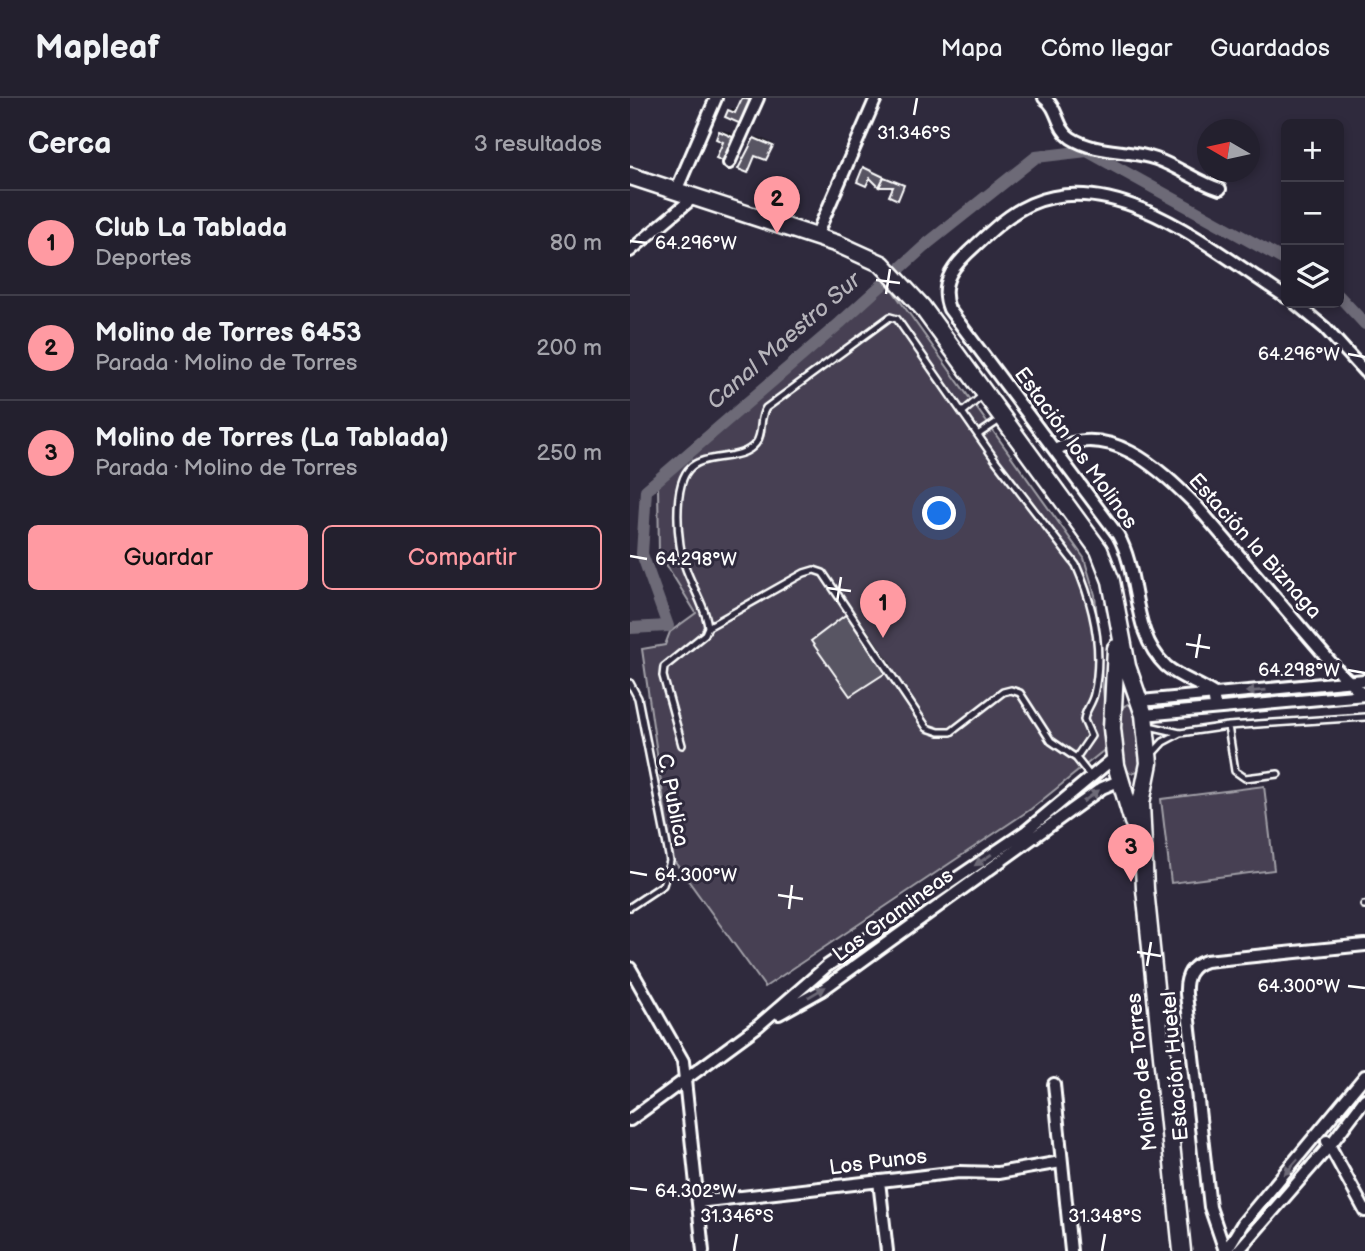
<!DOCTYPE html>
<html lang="es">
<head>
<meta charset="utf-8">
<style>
	:root { --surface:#23202e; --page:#2f2d3a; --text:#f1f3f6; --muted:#a3a3aa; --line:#403e4a; --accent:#ff9aa2 }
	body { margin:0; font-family:"Balsamiq Sans",sans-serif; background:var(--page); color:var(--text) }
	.controls { position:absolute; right:21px; top:21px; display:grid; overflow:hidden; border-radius:10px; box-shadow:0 4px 10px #0003 }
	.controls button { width:63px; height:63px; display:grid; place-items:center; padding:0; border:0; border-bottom:2px solid var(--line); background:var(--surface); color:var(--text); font:35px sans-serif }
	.compass { position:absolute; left:567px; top:21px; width:63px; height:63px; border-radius:50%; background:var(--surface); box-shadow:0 4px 10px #0003; rotate:279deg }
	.you { position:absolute; left:310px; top:416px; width:24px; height:24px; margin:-18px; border:5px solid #fff; border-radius:50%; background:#1a73e8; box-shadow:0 0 0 10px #1a73e833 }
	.badge { display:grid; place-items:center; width:46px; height:46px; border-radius:50%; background:var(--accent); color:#111; font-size:23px; font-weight:700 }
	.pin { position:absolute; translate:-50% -58px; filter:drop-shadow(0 2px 4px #0008) }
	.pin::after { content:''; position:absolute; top:37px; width:24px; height:21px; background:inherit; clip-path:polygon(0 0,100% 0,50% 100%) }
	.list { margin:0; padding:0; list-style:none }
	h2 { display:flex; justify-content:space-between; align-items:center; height:91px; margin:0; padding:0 28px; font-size:30px }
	h2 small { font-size:23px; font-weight:400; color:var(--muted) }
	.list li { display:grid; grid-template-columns:46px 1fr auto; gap:21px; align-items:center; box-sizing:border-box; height:105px; padding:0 28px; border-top:2px solid var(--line) }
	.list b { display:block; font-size:26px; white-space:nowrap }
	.list p { margin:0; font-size:23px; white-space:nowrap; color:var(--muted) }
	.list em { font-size:23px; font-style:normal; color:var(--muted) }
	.actions { display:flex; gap:14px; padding:21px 28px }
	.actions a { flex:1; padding:16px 0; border:2px solid var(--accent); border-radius:10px; text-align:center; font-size:24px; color:var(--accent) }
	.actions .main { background:var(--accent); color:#111 }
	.icon { flex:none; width:38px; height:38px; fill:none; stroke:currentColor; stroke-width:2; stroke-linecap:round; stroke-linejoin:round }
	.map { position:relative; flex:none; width:735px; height:1153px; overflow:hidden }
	header { display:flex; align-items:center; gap:42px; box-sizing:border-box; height:98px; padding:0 35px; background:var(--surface); border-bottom:2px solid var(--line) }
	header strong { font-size:33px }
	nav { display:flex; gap:38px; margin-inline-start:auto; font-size:24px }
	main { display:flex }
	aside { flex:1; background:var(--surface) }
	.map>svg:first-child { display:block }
	.green { fill:#464152; stroke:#a2a0a8; stroke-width:2 }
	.shadow { fill:#0007 }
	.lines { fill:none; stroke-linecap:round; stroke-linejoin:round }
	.canal { stroke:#6d6a77; stroke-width:12 }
	.building { fill:#595564; stroke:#fff; stroke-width:2 }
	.service-casing { stroke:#fff; stroke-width:10 }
	.minor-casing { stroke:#fff; stroke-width:16 }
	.secondary-casing { stroke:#fff; stroke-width:21 }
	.service { stroke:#2f2a3d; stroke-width:5 }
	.minor { stroke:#2f2a3d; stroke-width:10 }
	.secondary { stroke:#2f2a3d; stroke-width:16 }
	.oneway { fill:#6d6a77 }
	.ticks { fill:none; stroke:#fff; stroke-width:2.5 }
	.labels { text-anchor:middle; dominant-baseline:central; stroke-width:6; stroke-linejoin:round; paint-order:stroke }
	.street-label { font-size:21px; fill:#fff; stroke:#2f2a3d }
	.water-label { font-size:23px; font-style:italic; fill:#b6b4bb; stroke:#2f2a3d }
	.ticks-label { font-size:18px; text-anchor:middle; fill:#fff; stroke:#2f2a3d; stroke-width:6; stroke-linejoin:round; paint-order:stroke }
</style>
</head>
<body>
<header>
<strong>Mapleaf</strong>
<nav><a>Mapa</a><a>Cómo llegar</a><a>Guardados</a></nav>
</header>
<main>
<aside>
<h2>Cerca<small>3 resultados</small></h2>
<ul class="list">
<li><span class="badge">1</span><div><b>Club La Tablada</b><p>Deportes</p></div><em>80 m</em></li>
<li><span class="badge">2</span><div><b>Molino de Torres 6453</b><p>Parada · Molino de Torres</p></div><em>200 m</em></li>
<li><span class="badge">3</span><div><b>Molino de Torres (La Tablada)</b><p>Parada · Molino de Torres</p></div><em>250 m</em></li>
</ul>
<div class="actions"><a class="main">Guardar</a><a>Compartir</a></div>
</aside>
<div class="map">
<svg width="735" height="1153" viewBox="0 0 735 1153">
	<rect width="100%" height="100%" fill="#2f2a3d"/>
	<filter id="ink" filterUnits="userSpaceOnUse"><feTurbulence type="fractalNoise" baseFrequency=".0143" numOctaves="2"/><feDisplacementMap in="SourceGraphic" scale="14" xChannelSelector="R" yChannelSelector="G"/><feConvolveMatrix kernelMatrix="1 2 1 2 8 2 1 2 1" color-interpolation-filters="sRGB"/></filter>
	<g filter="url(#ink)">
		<!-- green -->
		<path class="green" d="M 258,186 L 454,460 L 465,497 L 478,649 L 401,711 L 135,889 L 42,760 L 12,551 L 35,547 L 40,534 L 66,515 L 29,455 L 28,387 Z
			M 498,606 L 506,612 L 512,663 L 508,673 L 501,675 L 493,670 L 487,612 Z
			M 634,688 L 644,772 L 541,785 L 531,701 Z"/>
		<!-- shadow -->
		<path class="shadow" d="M 113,0 L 122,0 L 114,23 L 97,18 L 102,10 L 108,13 Z
			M 93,32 L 108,38 L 97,59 L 96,43 L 91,34 Z
			M 128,39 L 144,46 L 136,60 L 125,41 Z
			M 235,70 L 274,86 L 268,100 L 265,89 L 257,85 L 254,90 L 246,86 L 248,81 L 240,78 L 229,83 Z
			M 224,512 L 262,567 L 256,572 L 189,537 Z"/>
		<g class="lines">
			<!-- canal -->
			<path class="canal" d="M 709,198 L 735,226
				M 0,530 L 38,528 L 12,456 L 16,392 L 210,225 L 298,145 L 406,59 L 457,53 L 656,163"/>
		</g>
		<!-- building -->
		<path class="building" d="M 112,0 L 121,2 L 113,27 L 95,19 L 98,12 L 105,15 Z
			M 89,33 L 107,41 L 95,64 L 86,60 L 93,44 L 86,41 Z
			M 124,40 L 143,48 L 136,62 L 125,58 L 118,75 L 108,71 Z
			M 233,69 L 254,79 L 249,89 L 240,80 L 236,88 L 227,84 Z
			M 254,79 L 274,87 L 268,102 L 259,98 L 263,89 L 249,89 Z
			M 218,515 L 257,574 L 220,598 L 181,543 Z"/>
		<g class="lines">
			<defs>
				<path id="service" d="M 334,313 L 353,297
					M 349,336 L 370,322
					M 78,529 L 174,475 L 184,472 L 193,475 L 297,630 L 309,634 L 321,634 L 373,594 L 381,592 L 390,595 L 421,643 L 446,660 L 461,679
					M 0,585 L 8,600 L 40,763 L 33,787 L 0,809
					M 519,628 L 550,635 L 598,628 L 735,619
					M 598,628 L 605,673 L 615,680 L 648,676
					M 52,647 L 33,578 L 34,569 L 75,536 L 78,529 C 76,509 61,487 55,468 C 47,447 42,385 61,369 C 77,355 112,364 126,345 C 134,335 128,321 136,310 L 260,219 L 267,221 L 366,363 L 446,467 C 464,508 474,552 464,596 C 462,606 455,612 454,622 L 461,638 L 446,660
					M 522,656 L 533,644 L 550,635
					M 734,807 L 735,807"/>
				<path id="minor" d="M 414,0 C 429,10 426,30 441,40 C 466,56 499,51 526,61 C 549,69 567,84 590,91
					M 99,65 L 128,0
					M 46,93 L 86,0
					M 186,138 L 246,0
					M 0,153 L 64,99
					M 665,205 L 695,230 L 735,274
					M 425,352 C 478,323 528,369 565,406 L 710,575 L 734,597
					M 511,603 L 735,582
					M 585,608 L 583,595 C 568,585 550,580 536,568 C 500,534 511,478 488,437 L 319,211 C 308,183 326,165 345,148 C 362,132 380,115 401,106 C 488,68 586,155 656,199
					M 514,617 L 735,597
					M 0,870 L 53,963 L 73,1153
					M 149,916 L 192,892 L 472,690 L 491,682
					M 424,986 L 441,1153
					M 0,1022 L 128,928 L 197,868 L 395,734 L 485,659
					M 697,1043 L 735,1113
					M 249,1083 L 257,1153
					M 68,1104 L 329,1074 L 368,1075 L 431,1064
					M 595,1153 L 580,1109 L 556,896 C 555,879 560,868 576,863 L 735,847
					M 596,1153 L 613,1125 L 735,978
					M 608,1153 L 701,1046 L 735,1001"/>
				<path id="secondary" d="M 0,78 L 208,146 L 252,166 L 292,209 L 469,452 L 481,483 L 497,568 L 514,617 L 519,665 L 511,705 L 515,791 L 552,1153
					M 486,550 L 482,630 L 486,667 L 503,724"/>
			</defs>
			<!-- service casing -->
			<use href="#service" class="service-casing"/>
			<!-- minor casing -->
			<use href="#minor" class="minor-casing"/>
			<!-- secondary casing -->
			<use href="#secondary" class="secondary-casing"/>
			<!-- service -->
			<use href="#service" class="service"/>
			<!-- minor -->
			<use href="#minor" class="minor"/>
			<!-- secondary -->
			<use href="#secondary" class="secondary"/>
		</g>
		<!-- one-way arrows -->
		<defs><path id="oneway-solid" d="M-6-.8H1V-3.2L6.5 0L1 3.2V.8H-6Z" transform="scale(1.75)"/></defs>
		<g class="oneway">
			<use href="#oneway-solid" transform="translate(626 593) rotate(175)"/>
			<use href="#oneway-solid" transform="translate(461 698) rotate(-36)"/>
			<use href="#oneway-solid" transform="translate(353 762) rotate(146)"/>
			<use href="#oneway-solid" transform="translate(187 894) rotate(-31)"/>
			<use href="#oneway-solid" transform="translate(661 1069) rotate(131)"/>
		</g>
	</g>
	<!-- ticks -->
	<path class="ticks" d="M 284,17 L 287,0M 0,143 L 17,145M 246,182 L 270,185M 256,196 L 260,171M 718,256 L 735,259M 0,458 L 17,461M 197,490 L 221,493M 207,504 L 211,479M 556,546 L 580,550M 566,560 L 570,536M 718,572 L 735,575M 0,774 L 17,777M 148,797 L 173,801M 159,811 L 162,787M 507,854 L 531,858M 517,868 L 521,844M 718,888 L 735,890M 0,1090 L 17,1092M 104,1153 L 107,1136M 472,1153 L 475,1136"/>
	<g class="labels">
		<!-- street labels -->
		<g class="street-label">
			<text transform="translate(446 350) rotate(54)">Estación los Molinos</text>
			<text transform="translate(625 448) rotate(48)">Estación la Biznaga</text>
			<text transform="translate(43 702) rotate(79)">C. Publica</text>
			<text transform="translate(263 817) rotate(-36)">Las Gramineas</text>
			<text transform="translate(545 968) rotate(-95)">Estación Huetel</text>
			<text transform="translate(512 974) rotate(-96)">Molino de Torres</text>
			<text transform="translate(248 1064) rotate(-7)">Los Punos</text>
		</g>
		<!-- water labels -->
		<g class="water-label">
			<text transform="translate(154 243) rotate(-41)">Canal Maestro Sur</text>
		</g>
	</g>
	<g class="ticks-label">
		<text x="284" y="41">31.346°S</text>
		<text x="66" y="151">64.296°W</text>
		<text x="669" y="262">64.296°W</text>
		<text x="66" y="467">64.298°W</text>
		<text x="669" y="578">64.298°W</text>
		<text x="66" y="783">64.300°W</text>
		<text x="669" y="894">64.300°W</text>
		<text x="66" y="1099">64.302°W</text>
		<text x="107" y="1124">31.346°S</text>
		<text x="475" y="1124">31.348°S</text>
	</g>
</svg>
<div class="controls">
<button>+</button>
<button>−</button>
<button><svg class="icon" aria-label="layers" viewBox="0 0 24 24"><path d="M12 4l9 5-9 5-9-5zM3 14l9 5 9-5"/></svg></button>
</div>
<svg class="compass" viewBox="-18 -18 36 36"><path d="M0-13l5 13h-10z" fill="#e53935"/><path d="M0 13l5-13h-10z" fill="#a3a3aa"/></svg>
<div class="you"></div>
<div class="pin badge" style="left:253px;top:540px">1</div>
<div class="pin badge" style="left:147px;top:136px">2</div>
<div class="pin badge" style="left:501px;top:784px">3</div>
</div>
</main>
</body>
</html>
